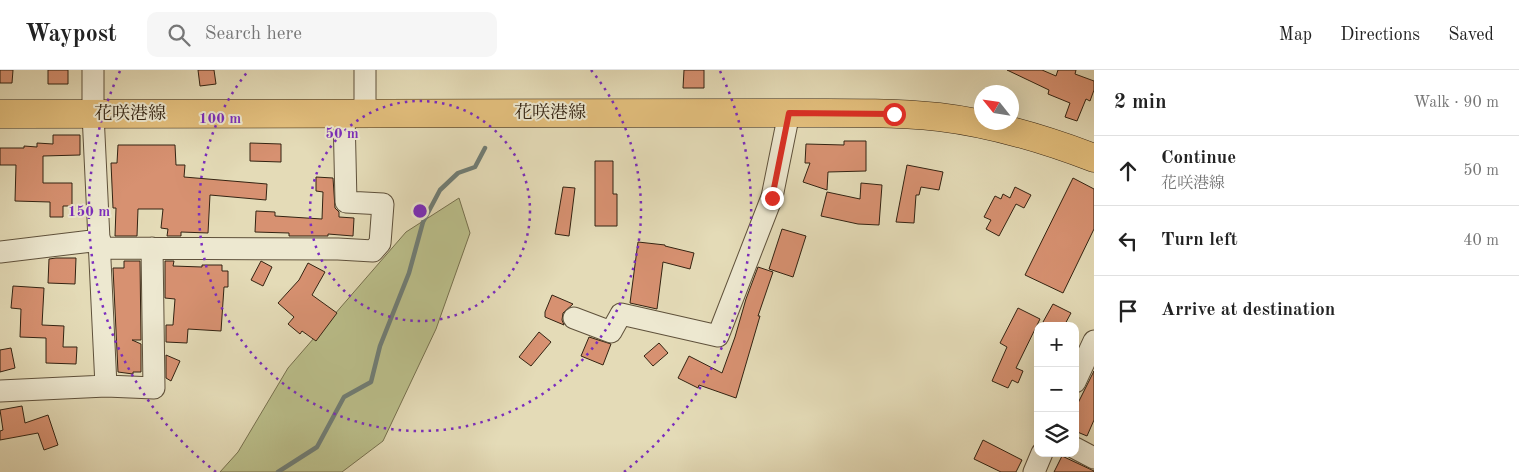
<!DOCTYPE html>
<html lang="en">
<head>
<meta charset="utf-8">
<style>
	:root { --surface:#fff; --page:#f6f6f6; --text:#222; --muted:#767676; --line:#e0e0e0 }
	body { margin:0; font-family:"Old Standard TT","Noto Serif JP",serif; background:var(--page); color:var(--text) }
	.controls { position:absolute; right:15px; bottom:15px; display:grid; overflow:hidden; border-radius:10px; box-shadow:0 5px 20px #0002 }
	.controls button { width:45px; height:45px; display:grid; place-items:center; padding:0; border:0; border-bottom:1px solid var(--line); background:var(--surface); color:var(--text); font:25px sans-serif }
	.compass { position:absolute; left:974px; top:15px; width:45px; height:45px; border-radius:50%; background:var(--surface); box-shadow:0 5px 20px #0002; rotate:300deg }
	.stop { position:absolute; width:15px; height:15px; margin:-11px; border:4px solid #d93025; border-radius:50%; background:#fff }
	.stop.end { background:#d93025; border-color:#fff; box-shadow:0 1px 5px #0008 }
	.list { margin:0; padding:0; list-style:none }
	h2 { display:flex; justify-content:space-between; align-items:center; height:65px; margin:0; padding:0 20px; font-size:21px }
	h2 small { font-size:16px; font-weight:400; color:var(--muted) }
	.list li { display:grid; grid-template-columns:32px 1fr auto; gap:15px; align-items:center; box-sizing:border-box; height:70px; padding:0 20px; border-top:1px solid var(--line) }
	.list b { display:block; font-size:19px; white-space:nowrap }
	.list p { margin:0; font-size:16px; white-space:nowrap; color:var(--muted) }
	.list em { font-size:16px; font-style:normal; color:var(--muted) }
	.icon { flex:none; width:28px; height:28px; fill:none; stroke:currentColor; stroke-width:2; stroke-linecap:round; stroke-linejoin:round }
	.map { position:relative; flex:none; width:1094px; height:402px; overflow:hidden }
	header { display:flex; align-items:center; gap:30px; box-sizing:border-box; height:70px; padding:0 25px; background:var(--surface); border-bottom:1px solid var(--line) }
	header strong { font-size:24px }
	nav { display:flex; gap:28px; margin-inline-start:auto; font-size:18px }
	.search { width:350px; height:45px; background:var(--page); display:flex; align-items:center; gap:12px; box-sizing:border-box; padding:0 18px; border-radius:10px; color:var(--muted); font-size:19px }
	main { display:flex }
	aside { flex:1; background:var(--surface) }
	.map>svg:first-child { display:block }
	.green { fill:#babe8a; stroke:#76704e }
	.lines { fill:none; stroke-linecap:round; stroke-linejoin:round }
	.stream { stroke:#707d75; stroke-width:4.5 }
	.building { fill:#d79171; stroke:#332312 }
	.minor-casing { stroke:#5f513b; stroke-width:23 }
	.major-casing { stroke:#332312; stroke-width:29 }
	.minor { stroke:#ede8d0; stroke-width:21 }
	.major { stroke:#e2be7c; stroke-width:28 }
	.route { stroke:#d93025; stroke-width:6 }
	.ring { fill:none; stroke:#7b2cbf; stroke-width:2.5; stroke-dasharray:2.5 5 }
	.labels { text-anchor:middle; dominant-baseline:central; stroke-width:4; stroke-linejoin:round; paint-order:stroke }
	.street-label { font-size:18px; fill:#332312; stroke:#ede8d0 }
	.centre { fill:#7b2cbf; stroke:#ede8d0; stroke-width:2.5 }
	.ring-label { font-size:15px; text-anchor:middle; font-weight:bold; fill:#7b2cbf; stroke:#ede8d0; stroke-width:4; stroke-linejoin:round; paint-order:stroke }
</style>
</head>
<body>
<header>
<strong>Waypost</strong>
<div class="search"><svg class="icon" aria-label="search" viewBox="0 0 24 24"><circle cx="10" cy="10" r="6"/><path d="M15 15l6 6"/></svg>Search here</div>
<nav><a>Map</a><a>Directions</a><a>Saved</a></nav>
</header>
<main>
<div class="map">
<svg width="1094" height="402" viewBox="0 0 1094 402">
	<rect width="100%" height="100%" fill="#e4dbb7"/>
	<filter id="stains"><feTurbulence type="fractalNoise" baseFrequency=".004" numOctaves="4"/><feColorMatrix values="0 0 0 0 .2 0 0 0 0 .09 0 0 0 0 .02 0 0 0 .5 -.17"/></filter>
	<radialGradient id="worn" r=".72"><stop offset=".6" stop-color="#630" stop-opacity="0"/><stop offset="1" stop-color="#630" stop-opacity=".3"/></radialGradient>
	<!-- green -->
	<path class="green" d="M 459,128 L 470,163 L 436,259 L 383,371 L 342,402 L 220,402 L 238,382 L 288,298 L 406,162 Z"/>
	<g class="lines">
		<!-- stream -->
		<path class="stream" d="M 278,402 L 317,377 L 344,327 L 371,312 L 380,276 L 409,203 L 423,152 L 440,120 L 458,103 L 475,97 L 485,78"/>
	</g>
	<!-- building -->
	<path class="building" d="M 0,0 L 13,0 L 12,13 L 0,13 Z
		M 48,0 L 68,0 L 68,14 L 48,14 Z
		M 198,0 L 214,0 L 216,14 L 200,16 Z
		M 684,0 L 704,0 L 704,18 L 683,18 Z
		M 1007,0 L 1042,0 L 1056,6 L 1058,0 L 1076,0 L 1075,4 L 1094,11 L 1094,20 L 1090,31 L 1086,29 L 1077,51 L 1065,47 L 1070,33 L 1048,24 L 1049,20 Z
		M 53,65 L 80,65 L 80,85 L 43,86 L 43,113 L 72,113 L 72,136 L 63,136 L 63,147 L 50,147 L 50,132 L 15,131 L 16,95 L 0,95 L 0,78 L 24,78 L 24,76 L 37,77 L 37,73 L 53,74 Z
		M 844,71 L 866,71 L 866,101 L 828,102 L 827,120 L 803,112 L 810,93 L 805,93 L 806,74 L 844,75 Z
		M 250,73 L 281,74 L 281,92 L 250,91 Z
		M 118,75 L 175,75 L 176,95 L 185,95 L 184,107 L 267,114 L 266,130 L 210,125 L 208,163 L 181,162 L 181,166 L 167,166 L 168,159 L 161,158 L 163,139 L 138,139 L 137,166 L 115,166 L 116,138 L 113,138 L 111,93 L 117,93 Z
		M 595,91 L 613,91 L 613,124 L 617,124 L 617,156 L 595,156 Z
		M 907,95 L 943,102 L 939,120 L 921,117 L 919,125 L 916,125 L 914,153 L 896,152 Z
		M 316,107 L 333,108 L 335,138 L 339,142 L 339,147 L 354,148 L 353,166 L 328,164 L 328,166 L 289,166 L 289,163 L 255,162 L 256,141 L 275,142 L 275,146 L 322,149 L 323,122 L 316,121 Z
		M 1073,108 L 1094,119 L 1094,159 L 1063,223 L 1025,205 Z
		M 861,113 L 882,115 L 879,155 L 858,154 L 821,146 L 827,122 L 860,129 Z
		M 563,117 L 575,118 L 569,166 L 555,164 Z
		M 1015,117 L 1031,125 L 1024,138 L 1016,134 L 999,166 L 986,159 L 991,150 L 984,147 L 995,126 L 1001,129 L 1003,124 L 1010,128 Z
		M 782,159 L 806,166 L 793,207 L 769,199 Z
		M 638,172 L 665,175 L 665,176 L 694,183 L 690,199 L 663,192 L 657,239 L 630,233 Z
		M 56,188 L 76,188 L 75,214 L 48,213 L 49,189 Z
		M 124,191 L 140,191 L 141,270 L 132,270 L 141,274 L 141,302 L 133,302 L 133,304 L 118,302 L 113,198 L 124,198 Z
		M 165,191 L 174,191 L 173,196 L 202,197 L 202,195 L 222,195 L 222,201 L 228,201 L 228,217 L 224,217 L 221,261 L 188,259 L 187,273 L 166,272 L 166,255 L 173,255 L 175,229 L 165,228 Z
		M 261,191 L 272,197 L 263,216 L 251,210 Z
		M 308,193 L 325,202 L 312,225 L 337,243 L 316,271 L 302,261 L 300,264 L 288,254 L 294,247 L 278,233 L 299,210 Z
		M 758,197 L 773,202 L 758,246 L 760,246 L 736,328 L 699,315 L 698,318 L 678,308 L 689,286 L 722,303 L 735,267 L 746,229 Z
		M 13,216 L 44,218 L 42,255 L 64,256 L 63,277 L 77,277 L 76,294 L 46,293 L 46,268 L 20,267 L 21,239 L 11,238 Z
		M 552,225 L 573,234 L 563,243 L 562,250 L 564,255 L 545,247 L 545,242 Z
		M 1053,234 L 1071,243 L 1064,256 L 1051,256 L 1043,252 Z
		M 1018,238 L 1040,249 L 1016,298 L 1023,301 L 1018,313 L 1012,310 L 1008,318 L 992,311 L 1007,277 L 1000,273 Z
		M 539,262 L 551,272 L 531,296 L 519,287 Z
		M 589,267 L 611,274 L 603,295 L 581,286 Z
		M 659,273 L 668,283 L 653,296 L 644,286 Z
		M 11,278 L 15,298 L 0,302 L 0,280 Z
		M 166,285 L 180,291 L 171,311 L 166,308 Z
		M 1094,301 L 1094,350 L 1087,366 L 1075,361 L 1075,339 Z
		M 22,336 L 25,353 L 48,345 L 58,375 L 44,380 L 38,363 L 0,370 L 0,361 L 3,360 L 0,340 Z
		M 983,370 L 1022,390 L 1016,402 L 1001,402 L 974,389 Z
		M 1062,386 L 1094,401 L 1094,402 L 1054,402 Z"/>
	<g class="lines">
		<defs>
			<path id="minor" d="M 365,43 L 365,0
				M 100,178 L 338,179 L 373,181 L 380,173 L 383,134 L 346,132 L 344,44
				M 0,182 L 100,170
				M 574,248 L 611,262 L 621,244 L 718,266 L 772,127 L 789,43
				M 1075,312 L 1094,271
				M 106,316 L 154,318 L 152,178
				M 0,321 L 106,316 L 93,44 L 93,0
				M 1075,378 L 1094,388
				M 1034,402 L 1042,383"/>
			<path id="major" d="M 0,44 L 789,43 C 839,43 889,42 939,47 C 989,53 1047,70 1094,88"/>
		</defs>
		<!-- minor casing -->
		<use href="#minor" class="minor-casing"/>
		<!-- major casing -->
		<use href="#major" class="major-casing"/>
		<!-- minor -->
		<use href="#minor" class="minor"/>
		<!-- major -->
		<use href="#major" class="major"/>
	</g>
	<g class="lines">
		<!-- route -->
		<path class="route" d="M 772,128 L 789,43 L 894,44"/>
	</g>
	<!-- distance rings -->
	<g class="ring">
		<circle cx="420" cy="141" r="110"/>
		<path d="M591 0A221 221 0 1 1 249 0"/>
		<path d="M216 402A331 331 0 0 1 120 1M720 1A331 331 0 0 1 624 402"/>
	</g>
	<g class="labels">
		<!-- street labels -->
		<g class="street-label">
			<text x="550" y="43">花咲港線</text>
			<text x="130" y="44">花咲港線</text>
		</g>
	</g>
	<circle cx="420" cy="141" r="8" class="centre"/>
	<g class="ring-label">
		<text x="220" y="53">100 m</text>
		<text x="342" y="68">50 m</text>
		<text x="89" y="146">150 m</text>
	</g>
	<rect width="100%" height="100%" filter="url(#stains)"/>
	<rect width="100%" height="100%" fill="url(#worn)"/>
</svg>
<div class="controls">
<button>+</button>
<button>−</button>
<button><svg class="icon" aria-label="layers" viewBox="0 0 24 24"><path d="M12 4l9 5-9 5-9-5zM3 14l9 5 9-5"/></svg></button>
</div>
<svg class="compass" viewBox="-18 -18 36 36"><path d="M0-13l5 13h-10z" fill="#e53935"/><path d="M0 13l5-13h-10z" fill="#767676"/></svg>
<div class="stop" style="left:894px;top:44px"></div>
<div class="stop end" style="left:772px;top:128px"></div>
</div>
<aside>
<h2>2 min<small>Walk · 90 m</small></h2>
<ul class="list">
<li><svg class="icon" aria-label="ahead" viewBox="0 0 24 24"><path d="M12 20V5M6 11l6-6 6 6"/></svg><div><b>Continue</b><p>花咲港線</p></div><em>50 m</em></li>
<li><svg class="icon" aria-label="left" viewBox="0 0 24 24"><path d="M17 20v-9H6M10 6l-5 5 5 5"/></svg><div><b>Turn left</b></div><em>40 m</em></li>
<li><svg class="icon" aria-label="arrive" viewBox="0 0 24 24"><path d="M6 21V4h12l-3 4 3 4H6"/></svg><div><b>Arrive at destination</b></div></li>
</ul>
</aside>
</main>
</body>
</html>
